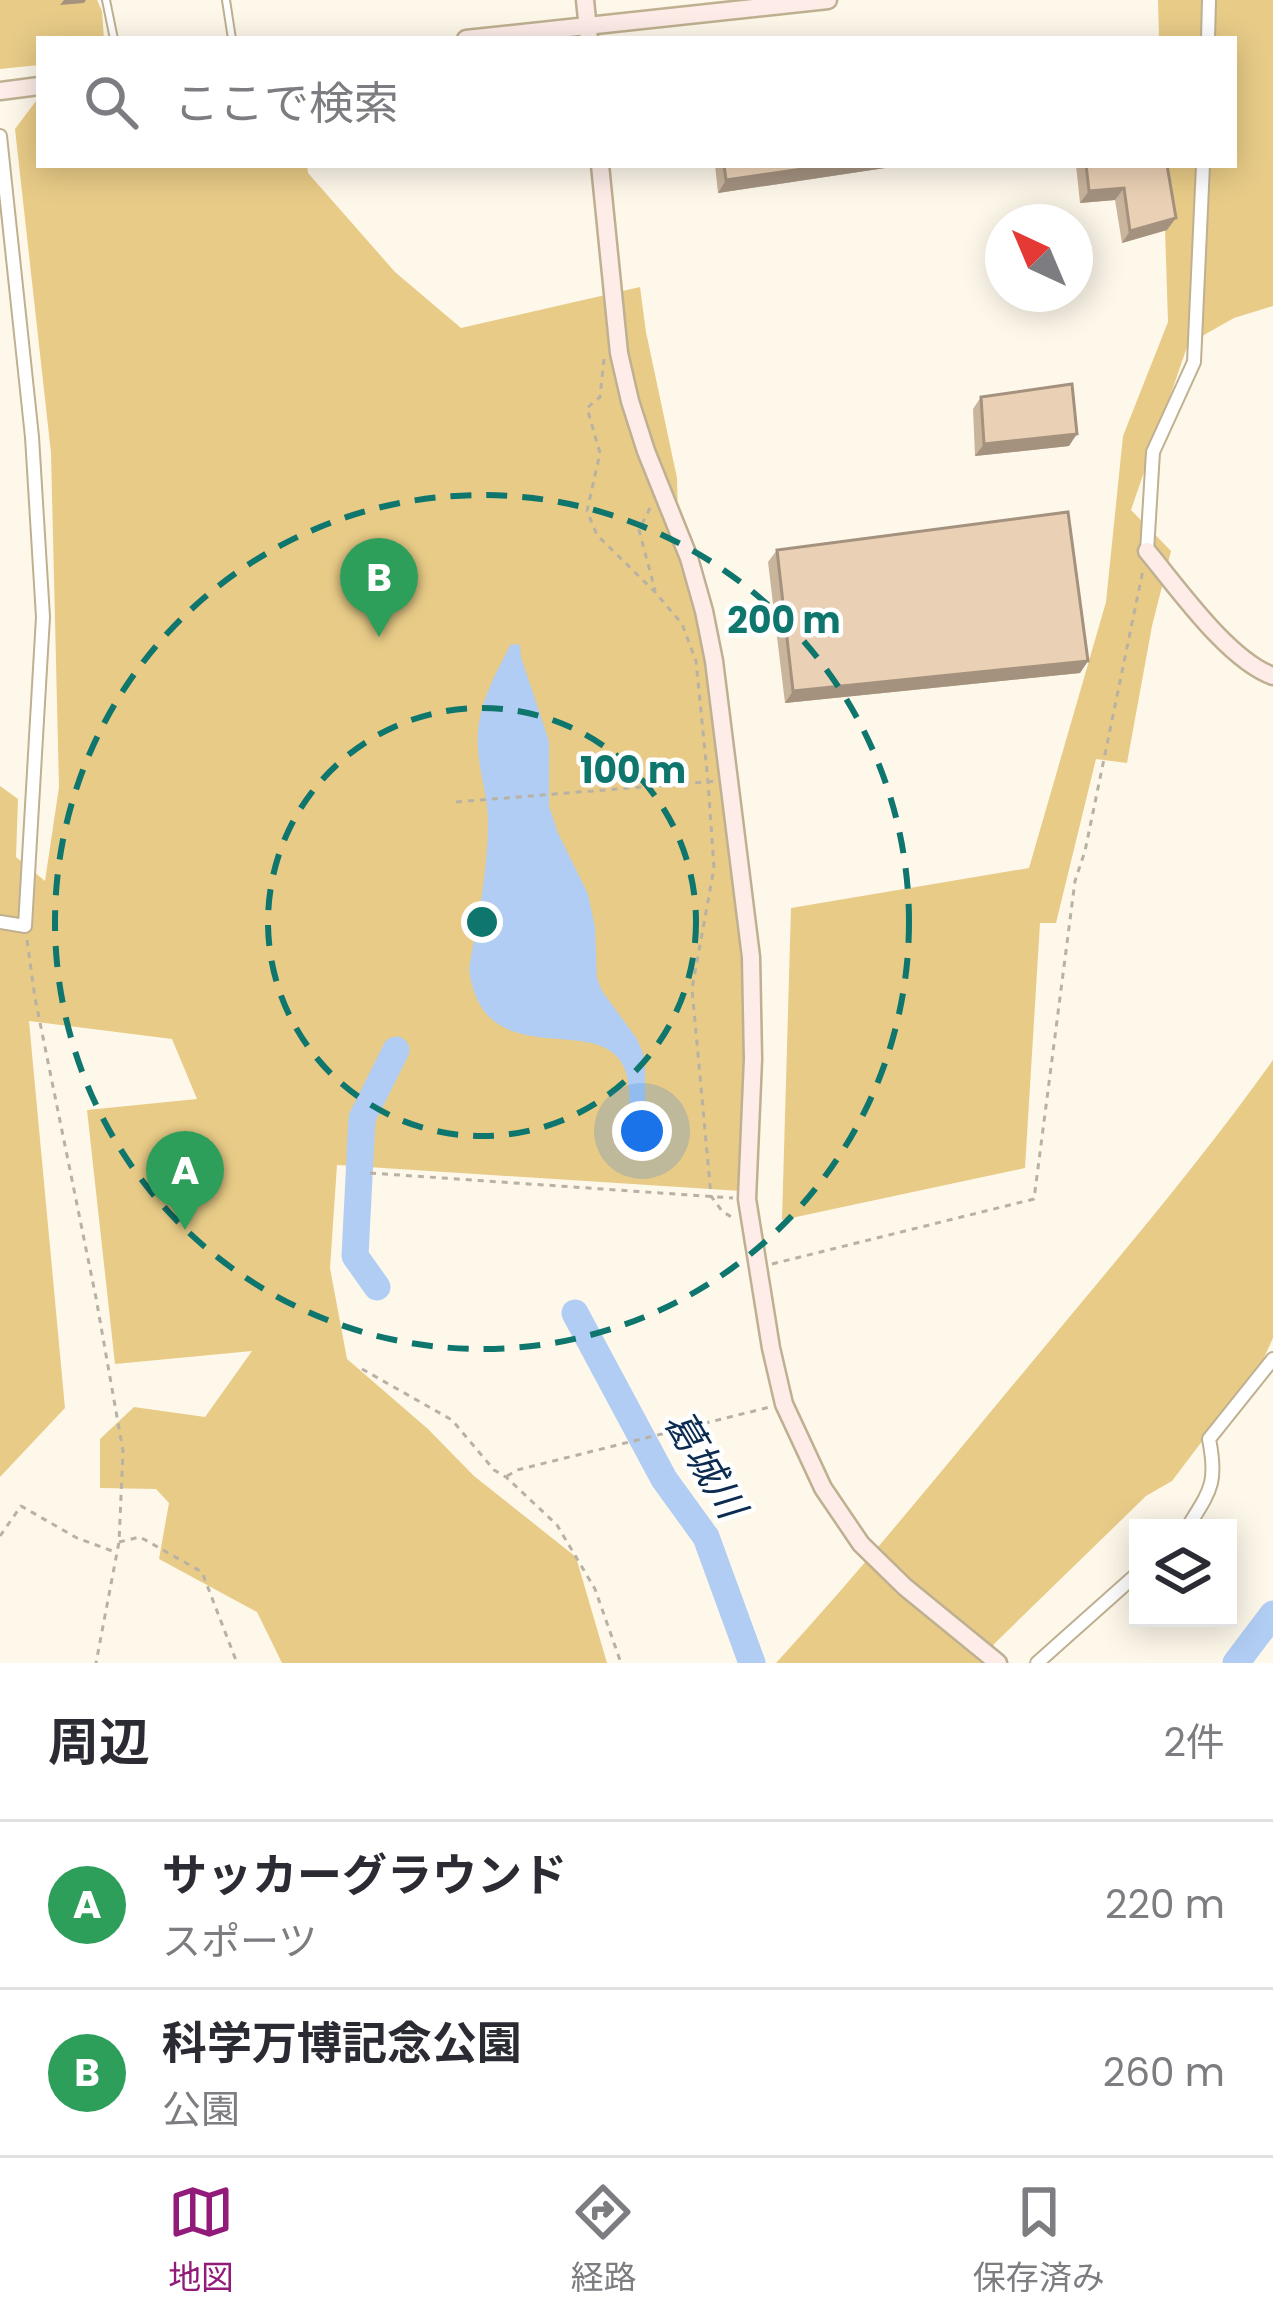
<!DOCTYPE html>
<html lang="ja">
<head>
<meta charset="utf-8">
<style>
	:root { --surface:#fff; --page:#f7f7f7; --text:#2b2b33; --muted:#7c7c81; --line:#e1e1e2; --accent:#921b79 }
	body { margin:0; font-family:Poppins,"Noto Sans JP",sans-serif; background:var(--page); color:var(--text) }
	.controls { position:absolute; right:36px; bottom:36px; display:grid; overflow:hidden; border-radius:0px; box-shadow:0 6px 30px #0003 }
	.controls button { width:108px; height:108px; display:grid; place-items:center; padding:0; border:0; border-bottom:3px solid var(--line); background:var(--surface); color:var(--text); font:60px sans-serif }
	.compass { position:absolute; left:985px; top:204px; width:108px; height:108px; border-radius:50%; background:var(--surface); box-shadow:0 6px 30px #0003; rotate:316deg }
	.you { position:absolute; left:642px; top:1131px; width:42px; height:42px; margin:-30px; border:9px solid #fff; border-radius:50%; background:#1a73e8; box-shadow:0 0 0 18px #1a73e833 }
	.badge { display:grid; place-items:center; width:78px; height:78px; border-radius:50%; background:var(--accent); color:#fff; font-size:39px; font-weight:700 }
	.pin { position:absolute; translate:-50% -99px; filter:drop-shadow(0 3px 6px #0008) }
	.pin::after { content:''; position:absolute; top:63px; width:42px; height:36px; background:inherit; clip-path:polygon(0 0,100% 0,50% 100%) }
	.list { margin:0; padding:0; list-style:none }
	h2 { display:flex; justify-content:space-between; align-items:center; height:156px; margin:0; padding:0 48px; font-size:51px }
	h2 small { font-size:39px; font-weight:400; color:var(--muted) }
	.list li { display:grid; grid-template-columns:78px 1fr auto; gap:36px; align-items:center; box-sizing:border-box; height:168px; padding:0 48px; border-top:3px solid var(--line) }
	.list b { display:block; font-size:45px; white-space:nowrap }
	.list p { margin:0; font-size:39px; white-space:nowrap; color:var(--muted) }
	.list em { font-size:39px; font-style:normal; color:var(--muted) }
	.icon { flex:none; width:66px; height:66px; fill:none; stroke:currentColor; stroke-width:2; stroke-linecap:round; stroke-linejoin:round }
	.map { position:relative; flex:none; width:1273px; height:1663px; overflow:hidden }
	.search { position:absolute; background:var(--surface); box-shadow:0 6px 30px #0003; left:36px; right:36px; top:36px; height:132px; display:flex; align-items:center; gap:30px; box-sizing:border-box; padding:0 42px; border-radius:0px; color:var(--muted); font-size:45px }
	.sheet { height:492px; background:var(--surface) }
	nav { display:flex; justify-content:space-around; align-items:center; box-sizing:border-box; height:168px; border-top:3px solid var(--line); background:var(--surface); font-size:33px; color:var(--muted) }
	nav a { display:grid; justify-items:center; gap:6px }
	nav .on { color:var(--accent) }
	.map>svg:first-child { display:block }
	.green { fill:#e8cb87 }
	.water { fill:#b1cdf3 }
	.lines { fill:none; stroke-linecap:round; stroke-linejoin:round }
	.river { stroke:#b1cdf3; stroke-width:27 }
	.lane-casing { stroke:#beb090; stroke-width:10 }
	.street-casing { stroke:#beb090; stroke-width:16 }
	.secondary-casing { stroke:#beb090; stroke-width:21 }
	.path { stroke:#b8b2a5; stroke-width:3; stroke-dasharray:6 6; stroke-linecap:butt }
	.lane { stroke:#fff; stroke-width:6 }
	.street { stroke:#fff; stroke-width:12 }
	.secondary { stroke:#fdece8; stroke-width:16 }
	.wall { fill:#c9b49c }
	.shaded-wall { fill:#a4927f }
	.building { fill:#ead1b5; stroke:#a4927f; stroke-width:3 }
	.ring { fill:none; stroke:#0f766e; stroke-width:6; stroke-dasharray:21 15 }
	.labels { text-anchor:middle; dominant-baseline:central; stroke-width:9; stroke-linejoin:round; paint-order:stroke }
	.water-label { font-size:39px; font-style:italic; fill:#0c2b51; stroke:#fff }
	.centre { fill:#0f766e; stroke:#fff; stroke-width:6 }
	.ring-label { font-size:36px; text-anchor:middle; font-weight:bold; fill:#0f766e; stroke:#fff; stroke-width:9; stroke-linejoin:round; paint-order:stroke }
</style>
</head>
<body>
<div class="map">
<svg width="1273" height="1663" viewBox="0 0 1273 1663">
	<rect width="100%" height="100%" fill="#fef8eb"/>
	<!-- green -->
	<path class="green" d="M 0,0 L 97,0 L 102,11 L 104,39 L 39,39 L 39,65 L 0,69 Z
		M 1158,0 L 1273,0 L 1273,306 L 1234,318 L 1188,344 L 1131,510 L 1171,551 L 1152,626 L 1127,763 L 1096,759 L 1056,923 L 1040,923 L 1025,1168 L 782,1220 L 791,908 L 1029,868 L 1106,602 L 1123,436 L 1168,322 L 1163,165 L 1234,165 L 1234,39 L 1159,39 Z
		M 39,97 L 39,165 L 307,165 L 308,173 L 395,272 L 461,328 L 640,287 L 646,332 L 677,478 L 679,556 L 697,610 L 707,663 L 739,921 L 745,1031 L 741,1191 L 337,1165 L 330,1268 L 347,1359 L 428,1429 L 474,1476 L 576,1557 L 607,1663 L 282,1663 L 257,1612 L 159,1559 L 169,1503 L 156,1489 L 100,1488 L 100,1439 L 134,1407 L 205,1417 L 252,1351 L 115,1364 L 87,1110 L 197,1099 L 172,1039 L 29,1021 L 65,1408 L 0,1477 L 0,786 L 18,799 L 16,857 L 45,881 L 59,787 L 51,453 L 15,129 Z
		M 1273,1060 L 1273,1338 L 1262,1362 L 1172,1481 L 1146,1496 L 994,1644 L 990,1663 L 776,1663 C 865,1566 948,1463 1032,1362 C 1114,1263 1198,1165 1273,1060 Z"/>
	<!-- water -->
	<path class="water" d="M 511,644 L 520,645 L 521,657 L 549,741 L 549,806 L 558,833 L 588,894 L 595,927 L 597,978 L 602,991 L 637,1039 L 643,1053 L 645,1068 L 645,1140 L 640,1140 L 640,1135 L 630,1134 L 628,1138 L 623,1138 L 625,1117 L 628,1116 C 646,977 484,1099 469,968 C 478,919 488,871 488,821 C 488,796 479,773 478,748 C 475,709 494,677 511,644 Z"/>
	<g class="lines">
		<!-- river -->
		<path class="river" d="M 377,1287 L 355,1256 L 362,1118 L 396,1050
			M 575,1313 L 664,1479 L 706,1537 L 752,1663
			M 1236,1663 L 1273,1614"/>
		<defs>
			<path id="lane" d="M 106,0 L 114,39
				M 226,0 L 232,39"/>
			<path id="street" d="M 1208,39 L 1209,0
				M 0,136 L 32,437 L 43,617 L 25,926 L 0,922
				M 1147,551 L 1153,452 L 1194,362 L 1203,165
				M 1187,1528 C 1210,1491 1218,1484 1209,1439 L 1273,1359
				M 1037,1663 L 1138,1573"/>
			<path id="secondary" d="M 585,0 L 589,39
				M 466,39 L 828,0
				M 0,91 L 39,86
				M 600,165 L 619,353 L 630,401 L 646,451 L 689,558 L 704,611 L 714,661 L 751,957 L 753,1059 L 747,1199 L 771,1348 L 784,1404 L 823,1488 L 861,1544 L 905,1587 L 998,1663
				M 1147,551 C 1178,588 1228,660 1273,676"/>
		</defs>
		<!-- lane casing -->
		<use href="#lane" class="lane-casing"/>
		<!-- street casing -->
		<use href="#street" class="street-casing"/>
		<!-- secondary casing -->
		<use href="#secondary" class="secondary-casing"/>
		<!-- path -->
		<path class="path" d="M 604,359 L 600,397 L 587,408 L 600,453 L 587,511 L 597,535 L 655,592 L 682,624 L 696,661 L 708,782 L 714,868 L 692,989 L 711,1196 L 722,1211 L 733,1218
			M 650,508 L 639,530 L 655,590
			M 456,802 L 716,781
			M 27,940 L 35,998 L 96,1298 L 123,1451 L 119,1542 L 96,1663
			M 370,1173 L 733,1198
			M 772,1264 L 1034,1199 L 1075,881 L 1085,851 L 1143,570
			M 362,1369 L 452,1420 L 494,1470 L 506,1477 L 557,1525 L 595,1589 L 621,1663
			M 507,1476 L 517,1470 L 770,1407
			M 0,1536 L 21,1506 L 77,1538 L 115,1552
			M 119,1542 L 140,1537 L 202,1572 L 237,1663"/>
		<!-- lane -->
		<use href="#lane" class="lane"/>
		<!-- street -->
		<use href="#street" class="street"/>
		<!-- secondary -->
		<use href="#secondary" class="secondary"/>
	</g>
	<!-- wall -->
	<path class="wall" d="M 715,165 L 905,165 L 718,193 Z
		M 1076,165 L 1167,165 L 1167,230 L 1122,243 L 1115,200 L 1080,203 Z
		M 981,397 L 1069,446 L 975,456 L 973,409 Z
		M 777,550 L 1088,661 L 1080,673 L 785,703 L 768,562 Z"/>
	<!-- shaded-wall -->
	<path class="shaded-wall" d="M 64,0 L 86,0 L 84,3 L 60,5 Z
		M 831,165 L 905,165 L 718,193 L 726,180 Z
		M 1124,188 L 1115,200 L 1080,203 L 1089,191 Z
		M 1176,218 L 1167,230 L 1122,243 L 1130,231 Z
		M 1077,434 L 1069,446 L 975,456 L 984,444 Z
		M 1088,661 L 1080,673 L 785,703 L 793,691 Z"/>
	<!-- building -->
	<path class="building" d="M 724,165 L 831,165 L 726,180 Z
		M 1086,165 L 1167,165 L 1176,218 L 1130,231 L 1124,188 L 1089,191 Z
		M 1072,384 L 1077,434 L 984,444 L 981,397 Z
		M 1068,512 L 1088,661 L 793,691 L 777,550 Z"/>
	<!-- distance rings -->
	<g class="ring">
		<circle cx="482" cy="922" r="214"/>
		<circle cx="482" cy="922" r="427"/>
	</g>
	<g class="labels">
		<!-- water labels -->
		<g class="water-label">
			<text transform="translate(705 1464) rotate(59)">葛城川</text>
		</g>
	</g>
	<circle cx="482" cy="922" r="18" class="centre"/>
	<g class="ring-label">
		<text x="784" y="633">200 m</text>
		<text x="633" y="783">100 m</text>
	</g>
</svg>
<div class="controls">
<button><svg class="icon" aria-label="layers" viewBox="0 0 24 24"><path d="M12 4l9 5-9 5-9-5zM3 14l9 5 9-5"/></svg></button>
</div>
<svg class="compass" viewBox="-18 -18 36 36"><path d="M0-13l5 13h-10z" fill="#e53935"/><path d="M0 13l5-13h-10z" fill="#7c7c81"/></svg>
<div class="you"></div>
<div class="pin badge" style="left:185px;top:1230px;background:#2e9e5b">A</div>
<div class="pin badge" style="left:379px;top:637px;background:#2e9e5b">B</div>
<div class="search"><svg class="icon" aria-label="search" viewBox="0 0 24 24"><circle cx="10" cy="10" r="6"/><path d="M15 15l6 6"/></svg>ここで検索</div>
</div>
<section class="sheet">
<h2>周辺<small>2件</small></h2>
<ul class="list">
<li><span class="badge" style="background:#2e9e5b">A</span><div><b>サッカーグラウンド</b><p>スポーツ</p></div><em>220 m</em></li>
<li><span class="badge" style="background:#2e9e5b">B</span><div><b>科学万博記念公園</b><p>公園</p></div><em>260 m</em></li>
</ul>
</section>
<nav>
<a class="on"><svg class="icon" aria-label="map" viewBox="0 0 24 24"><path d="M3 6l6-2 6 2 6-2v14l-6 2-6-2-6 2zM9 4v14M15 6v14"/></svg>地図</a>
<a><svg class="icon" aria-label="directions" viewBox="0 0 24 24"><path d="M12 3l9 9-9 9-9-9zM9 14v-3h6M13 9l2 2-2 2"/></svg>経路</a>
<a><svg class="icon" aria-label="saved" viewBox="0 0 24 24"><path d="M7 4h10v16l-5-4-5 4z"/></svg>保存済み</a>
</nav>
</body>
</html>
